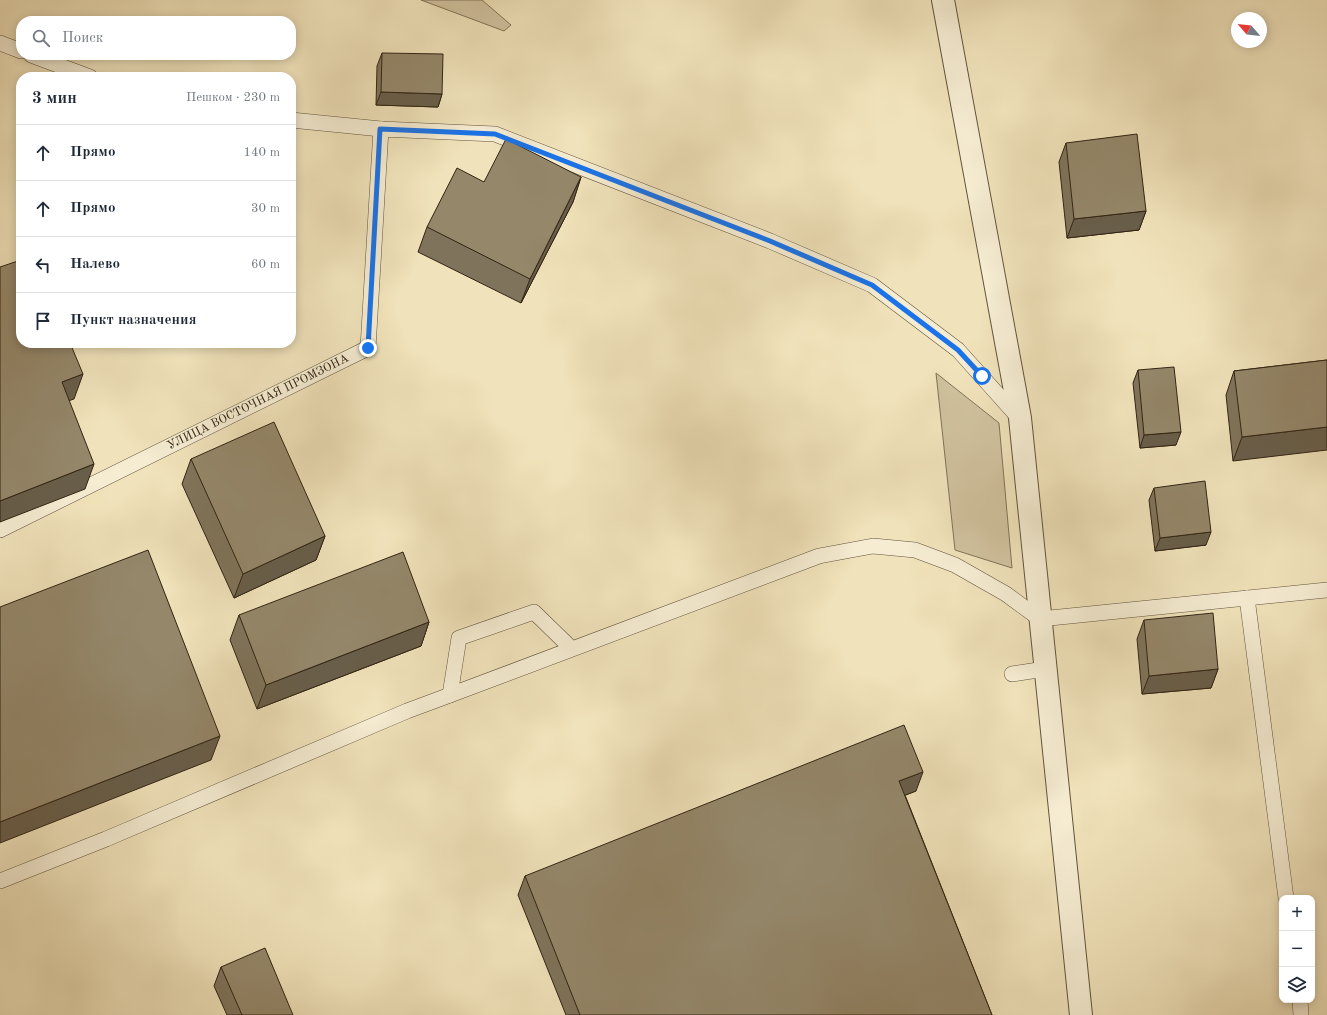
<!DOCTYPE html>
<html lang="ru">
<head>
<meta charset="utf-8">
<style>
	:root { --surface:#fff; --page:#f2f2f3; --text:#1f2937; --muted:#747a83; --line:#e0e1e3 }
	body { margin:0; font-family:"Old Standard TT",serif; background:var(--page); color:var(--text) }
	.controls { position:absolute; right:12px; bottom:12px; display:grid; overflow:hidden; border-radius:8px; box-shadow:0 2px 10px #0003 }
	.controls button { width:36px; height:36px; display:grid; place-items:center; padding:0; border:0; border-bottom:1px solid var(--line); background:var(--surface); color:var(--text); font:20px sans-serif }
	.compass { position:absolute; left:1231px; top:12px; width:36px; height:36px; border-radius:50%; background:var(--surface); box-shadow:0 2px 10px #0003; rotate:298deg }
	.stop { position:absolute; width:12px; height:12px; margin:-9px; border:3px solid #1a73e8; border-radius:50%; background:#fff }
	.stop.end { background:#1a73e8; border-color:#fff; box-shadow:0 1px 4px #0008 }
	.list { margin:0; padding:0; list-style:none }
	h2 { display:flex; justify-content:space-between; align-items:center; height:52px; margin:0; padding:0 16px; font-size:17px }
	h2 small { font-size:13px; font-weight:400; color:var(--muted) }
	.list li { display:grid; grid-template-columns:26px 1fr auto; gap:12px; align-items:center; box-sizing:border-box; height:56px; padding:0 16px; border-top:1px solid var(--line) }
	.list b { display:block; font-size:15px; white-space:nowrap }
	.list em { font-size:13px; font-style:normal; color:var(--muted) }
	.icon { flex:none; width:22px; height:22px; fill:none; stroke:currentColor; stroke-width:2; stroke-linecap:round; stroke-linejoin:round }
	.map { position:relative; flex:none; width:1327px; height:1015px; overflow:hidden }
	.search { position:absolute; background:var(--surface); box-shadow:0 2px 10px #0003; left:16px; top:16px; width:280px; height:44px; display:flex; align-items:center; gap:10px; box-sizing:border-box; padding:0 14px; border-radius:16px; color:var(--muted); font-size:15px }
	.panel { position:absolute; background:var(--surface); box-shadow:0 2px 10px #0003; left:16px; top:72px; width:280px; height:276px; border-radius:16px }
	.map>svg:first-child { display:block }
	.green { fill:#d0c29e; stroke:#807358 }
	.lines { fill:none; stroke-linecap:round; stroke-linejoin:round }
	.lane-casing { stroke:#61543d; stroke-width:16 }
	.street-casing { stroke:#61543d; stroke-width:24 }
	.lane { stroke:#f5ecd2; stroke-width:15 }
	.street { stroke:#f5ecd2; stroke-width:22 }
	.wall { fill:#7f745b; stroke:#312413 }
	.shaded-wall { fill:#685e4a; stroke:#312413 }
	.building { fill:#94876a; stroke:#312413 }
	.route { stroke:#1a73e8; stroke-width:5 }
	.labels { text-anchor:middle; dominant-baseline:central; stroke-width:3; stroke-linejoin:round; paint-order:stroke }
	.street-label { font-size:12px; fill:#312413; stroke:#f5ecd2 }
</style>
</head>
<body>
<div class="map">
<svg width="1327" height="1015" viewBox="0 0 1327 1015">
	<rect width="100%" height="100%" fill="#f0e2ba"/>
	<filter id="stains"><feTurbulence type="fractalNoise" baseFrequency=".005" numOctaves="4"/><feColorMatrix values="0 0 0 0 .2 0 0 0 0 .09 0 0 0 0 .02 0 0 0 .5 -.17"/></filter>
	<radialGradient id="worn" r=".72"><stop offset=".6" stop-color="#630" stop-opacity="0"/><stop offset="1" stop-color="#630" stop-opacity=".3"/></radialGradient>
	<!-- green -->
	<path class="green" d="M 421,0 L 482,0 L 511,25 L 504,31 Z
		M 936,373 L 999,423 L 1012,568 L 955,550 Z"/>
	<g class="lines">
		<defs>
			<g id="lane">
				<path d="M 0,43 L 21,51"/>
				<path d="M 31,55 L 90,77"/>
				<path d="M 291,120 L 381,129"/>
				<path id="s1" d="M 0,530 L 368,348 L 381,129 L 495,134 L 770,241 L 872,285 L 958,350 L 1019,418"/>
				<path d="M 1247,598 L 1286,898"/>
				<path d="M 572,649 L 534,612 L 459,638 L 450,695 L 819,556 L 873,546 L 915,550 L 955,565 L 1006,594 L 1040,619 L 1327,590"/>
				<path d="M 1012,674 L 1045,669"/>
				<path d="M 0,881 L 106,839 L 407,711 L 450,695"/>
				<path d="M 1300,1000 L 1301,1015"/>
			</g>
			<path id="street" d="M 943,0 L 1020,418 L 1081,1015"/>
		</defs>
		<!-- lane casing -->
		<use href="#lane" class="lane-casing"/>
		<!-- street casing -->
		<use href="#street" class="street-casing"/>
		<!-- lane -->
		<use href="#lane" class="lane"/>
		<!-- street -->
		<use href="#street" class="street"/>
	</g>
	<!-- wall -->
	<path class="wall" d="M 382,53 L 442,94 L 438,107 L 376,105 L 377,66 Z
		M 1066,143 L 1146,211 L 1139,230 L 1067,238 L 1059,162 Z
		M 581,177 L 573,202 L 521,303 L 418,252 L 427,227 L 484,182 Z
		M 1327,360 L 1233,461 L 1226,395 L 1234,371 Z
		M 1138,370 L 1176,445 L 1140,448 L 1133,383 Z
		M 191,459 L 325,536 L 316,560 L 234,598 L 182,484 Z
		M 1154,488 L 1206,545 L 1155,551 L 1149,500 Z
		M 239,615 L 429,622 L 421,646 L 257,709 L 230,640 Z
		M 1144,620 L 1218,669 L 1211,688 L 1142,694 L 1137,639 Z
		M 916,791 L 905,795 L 992,1015 L 566,1015 L 518,895 L 525,876 Z
		M 221,967 L 293,1015 L 227,1015 L 214,986 Z"/>
	<!-- shaded-wall -->
	<path class="shaded-wall" d="M 381,92 L 442,94 L 438,107 L 376,105 Z
		M 581,177 L 573,202 L 521,303 L 530,279 Z
		M 1146,211 L 1139,230 L 1067,238 L 1074,219 Z
		M 83,374 L 74,399 L 53,406 L 62,382 Z
		M 1327,427 L 1327,450 L 1233,461 L 1242,437 Z
		M 1181,432 L 1176,445 L 1140,448 L 1144,435 Z
		M 94,464 L 85,489 L 0,522 L 0,501 Z
		M 1211,532 L 1206,545 L 1155,551 L 1160,538 Z
		M 325,536 L 316,560 L 234,598 L 243,574 Z
		M 429,622 L 421,646 L 257,709 L 266,685 Z
		M 1218,669 L 1211,688 L 1142,694 L 1149,676 Z
		M 220,736 L 211,760 L 0,843 L 0,822 Z
		M 923,772 L 916,791 L 893,800 L 899,781 Z"/>
	<!-- building -->
	<path class="building" d="M 382,53 L 443,54 L 442,94 L 381,92 Z
		M 1137,134 L 1146,211 L 1074,219 L 1066,143 Z
		M 506,139 L 581,177 L 530,279 L 427,227 L 457,168 L 484,182 Z
		M 21,260 L 21,343 L 70,343 L 83,374 L 62,382 L 94,464 L 0,501 L 0,267 Z
		M 1327,360 L 1327,427 L 1242,437 L 1234,371 Z
		M 1174,367 L 1181,432 L 1144,435 L 1138,370 Z
		M 274,422 L 325,536 L 243,574 L 191,459 Z
		M 1205,481 L 1211,532 L 1160,538 L 1154,488 Z
		M 148,550 L 220,736 L 0,822 L 0,607 Z
		M 403,552 L 429,622 L 266,685 L 239,615 Z
		M 1213,613 L 1218,669 L 1149,676 L 1144,620 Z
		M 904,725 L 923,772 L 899,781 L 992,1015 L 580,1015 L 525,876 Z
		M 265,948 L 293,1015 L 242,1015 L 221,967 Z"/>
	<g class="lines">
		<!-- route -->
		<path class="route" d="M 368,348 L 380,129 L 495,134 L 770,241 L 872,285 L 958,350 L 982,376"/>
	</g>
	<g class="labels">
		<!-- street labels -->
		<g class="street-label">
			<text stroke="none"><textPath href="#s1" startOffset="288">УЛИЦА ВОСТОЧНАЯ ПРОМЗОНА</textPath></text>
		</g>
	</g>
	<rect width="100%" height="100%" filter="url(#stains)"/>
	<rect width="100%" height="100%" fill="url(#worn)"/>
</svg>
<div class="controls">
<button>+</button>
<button>−</button>
<button><svg class="icon" aria-label="layers" viewBox="0 0 24 24"><path d="M12 4l9 5-9 5-9-5zM3 14l9 5 9-5"/></svg></button>
</div>
<svg class="compass" viewBox="-18 -18 36 36"><path d="M0-13l5 13h-10z" fill="#e53935"/><path d="M0 13l5-13h-10z" fill="#747a83"/></svg>
<div class="stop" style="left:982px;top:376px"></div>
<div class="stop end" style="left:368px;top:348px"></div>
<div class="search"><svg class="icon" aria-label="search" viewBox="0 0 24 24"><circle cx="10" cy="10" r="6"/><path d="M15 15l6 6"/></svg>Поиск</div>
<section class="panel">
<h2>3 мин<small>Пешком · 230 m</small></h2>
<ul class="list">
<li><svg class="icon" aria-label="ahead" viewBox="0 0 24 24"><path d="M12 20V5M6 11l6-6 6 6"/></svg><div><b>Прямо</b></div><em>140 m</em></li>
<li><svg class="icon" aria-label="ahead" viewBox="0 0 24 24"><path d="M12 20V5M6 11l6-6 6 6"/></svg><div><b>Прямо</b></div><em>30 m</em></li>
<li><svg class="icon" aria-label="left" viewBox="0 0 24 24"><path d="M17 20v-9H6M10 6l-5 5 5 5"/></svg><div><b>Налево</b></div><em>60 m</em></li>
<li><svg class="icon" aria-label="arrive" viewBox="0 0 24 24"><path d="M6 21V4h12l-3 4 3 4H6"/></svg><div><b>Пункт назначения</b></div></li>
</ul>
</section>
</div>
</body>
</html>
